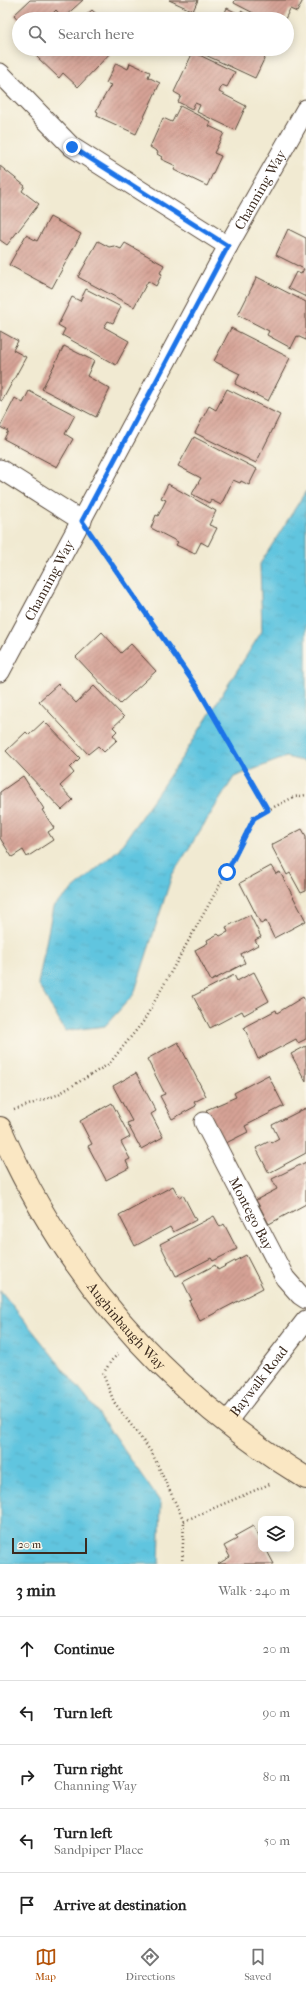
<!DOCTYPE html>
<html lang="en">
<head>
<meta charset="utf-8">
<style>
	:root { --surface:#fff; --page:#f2f2f2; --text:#222; --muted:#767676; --line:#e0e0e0; --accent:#b45309 }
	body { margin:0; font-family:"IM FELL French Canon",serif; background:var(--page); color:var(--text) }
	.controls { position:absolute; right:12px; bottom:12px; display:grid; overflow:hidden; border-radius:8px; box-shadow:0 2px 10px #0003 }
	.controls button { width:36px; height:36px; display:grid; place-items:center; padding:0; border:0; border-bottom:1px solid var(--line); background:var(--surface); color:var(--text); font:20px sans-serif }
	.scale { position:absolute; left:12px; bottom:10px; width:75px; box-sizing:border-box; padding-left:4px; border:2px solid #3b2a1e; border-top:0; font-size:11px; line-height:14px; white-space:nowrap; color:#3b2a1e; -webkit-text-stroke:3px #fbf7ec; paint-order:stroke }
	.stop { position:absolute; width:12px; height:12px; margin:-9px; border:3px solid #1a73e8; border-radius:50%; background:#fff }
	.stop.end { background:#1a73e8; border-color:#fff; box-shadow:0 1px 4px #0008 }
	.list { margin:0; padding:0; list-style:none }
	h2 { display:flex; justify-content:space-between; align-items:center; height:52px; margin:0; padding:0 16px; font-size:17px }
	h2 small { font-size:13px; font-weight:400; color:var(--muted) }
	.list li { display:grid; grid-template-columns:26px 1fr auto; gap:12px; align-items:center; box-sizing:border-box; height:64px; padding:0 16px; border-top:1px solid var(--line) }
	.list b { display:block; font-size:15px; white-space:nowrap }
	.list p { margin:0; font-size:13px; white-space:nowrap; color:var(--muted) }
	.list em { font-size:13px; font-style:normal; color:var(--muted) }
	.icon { flex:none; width:22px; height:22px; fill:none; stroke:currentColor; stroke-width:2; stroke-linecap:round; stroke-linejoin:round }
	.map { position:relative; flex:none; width:306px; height:1564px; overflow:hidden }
	.search { position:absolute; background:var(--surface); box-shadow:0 2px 10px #0003; left:12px; right:12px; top:12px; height:44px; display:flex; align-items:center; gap:10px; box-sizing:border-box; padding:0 14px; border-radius:22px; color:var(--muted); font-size:15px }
	.sheet { height:372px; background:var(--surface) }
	nav { display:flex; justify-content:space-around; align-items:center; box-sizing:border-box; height:56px; border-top:1px solid var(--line); background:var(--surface); font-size:11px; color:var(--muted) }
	nav a { display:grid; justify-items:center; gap:2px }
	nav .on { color:var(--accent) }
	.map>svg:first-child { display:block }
	.water { fill:url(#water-ripples); stroke:#4e787e }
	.building { fill:url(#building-hatch) }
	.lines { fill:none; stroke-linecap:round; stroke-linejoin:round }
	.street-casing { stroke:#564739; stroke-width:21 }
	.secondary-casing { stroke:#564739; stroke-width:24 }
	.path { stroke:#564739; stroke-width:2.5; stroke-dasharray:1 3; stroke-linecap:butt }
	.street { stroke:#fff; stroke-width:19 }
	.secondary { stroke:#fae7c3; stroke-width:22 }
	.route { stroke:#1a73e8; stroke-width:5 }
	.labels { text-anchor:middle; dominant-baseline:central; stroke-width:3; stroke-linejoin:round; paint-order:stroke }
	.street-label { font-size:14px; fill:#3b2a1e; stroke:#fbf7ec }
</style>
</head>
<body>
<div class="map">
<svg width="306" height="1564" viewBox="0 0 306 1564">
	<defs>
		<pattern id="water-ripples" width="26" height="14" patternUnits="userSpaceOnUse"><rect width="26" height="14" fill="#61c5df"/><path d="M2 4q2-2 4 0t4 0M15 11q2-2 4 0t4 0" fill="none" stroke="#55a9bf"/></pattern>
		<pattern id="building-hatch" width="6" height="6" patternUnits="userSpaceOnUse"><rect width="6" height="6" fill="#d6a295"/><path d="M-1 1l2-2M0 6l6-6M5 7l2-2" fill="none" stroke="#af8479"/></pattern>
	</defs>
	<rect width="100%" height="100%" fill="#fbf7ec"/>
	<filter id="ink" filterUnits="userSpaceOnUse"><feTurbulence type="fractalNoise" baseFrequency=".025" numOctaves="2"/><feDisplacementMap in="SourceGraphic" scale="8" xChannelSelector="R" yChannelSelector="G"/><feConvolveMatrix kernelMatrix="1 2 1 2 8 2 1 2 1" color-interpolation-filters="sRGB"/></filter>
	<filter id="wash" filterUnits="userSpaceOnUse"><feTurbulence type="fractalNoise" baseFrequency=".012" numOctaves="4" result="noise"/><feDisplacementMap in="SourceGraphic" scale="16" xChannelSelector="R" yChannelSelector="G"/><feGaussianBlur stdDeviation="0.9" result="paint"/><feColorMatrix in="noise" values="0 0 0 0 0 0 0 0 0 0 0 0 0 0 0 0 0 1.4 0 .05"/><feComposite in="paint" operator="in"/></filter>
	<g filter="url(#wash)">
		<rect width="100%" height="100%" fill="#f1ead2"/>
		<!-- water -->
		<path class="water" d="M 306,491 L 306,762 L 286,757 L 234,777 L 172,875 L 134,994 L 105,1026 L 65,1031 L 38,984 L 53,907 L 119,849 L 185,753 L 262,631 L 260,564 Z
			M 0,1290 L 96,1410 L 161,1503 L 159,1564 L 0,1564 Z"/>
		<g id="blocks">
			<!-- building -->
			<path class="building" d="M 30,0 L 83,0 L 63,18 L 56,10 L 51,15 L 54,19 L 19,19 L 19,21 L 14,15 Z
				M 169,0 L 198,0 L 193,11 Z
				M 235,0 L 303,0 L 297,12 L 290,9 L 285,19 L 265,19 L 234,3 Z
				M 227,8 L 239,14 L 241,11 L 256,19 L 222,19 Z
				M 92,10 L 102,19 L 76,19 L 81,14 L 84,17 Z
				M 42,49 L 114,49 L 78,87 L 63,73 L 59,78 L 36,56 Z
				M 202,49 L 269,49 L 255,78 L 201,53 Z
				M 193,52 L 235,72 L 227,87 L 222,85 L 219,92 L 246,106 L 235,130 L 197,112 L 200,105 L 195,103 L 192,109 L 178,102 L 181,96 L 174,92 Z
				M 116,63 L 128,69 L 130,63 L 150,72 L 148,77 L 160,83 L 136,134 L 97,116 L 98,112 L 96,111 L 111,85 L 106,83 Z
				M 180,106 L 211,122 L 209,126 L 224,133 L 214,153 L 221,156 L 207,186 L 174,170 L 176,166 L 161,159 L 162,157 L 157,154 L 158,152 L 150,147 L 163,118 L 172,122 Z
				M 0,166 L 25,186 L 22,191 L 39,204 L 7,245 L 0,240 Z
				M 50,217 L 81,234 L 52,288 L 9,265 L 26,235 L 37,241 Z
				M 288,229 L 306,238 L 306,297 L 288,288 L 296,272 L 301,274 L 304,269 L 276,255 Z
				M 98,241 L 109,247 L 114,246 L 121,249 L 125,243 L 164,265 L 160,273 L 162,274 L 156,286 L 148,281 L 134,307 L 78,277 Z
				M 257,277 L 306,302 L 306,340 L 297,336 L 291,348 L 267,335 L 269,331 L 238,315 Z
				M 86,289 L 121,307 L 113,323 L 108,321 L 104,327 L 129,341 L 116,365 L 62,335 L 65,329 L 58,325 L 72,297 L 80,301 Z
				M 231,328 L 290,358 L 268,401 L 235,384 L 240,374 L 214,361 Z
				M 0,331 L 18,341 L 13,350 L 26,357 L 2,401 L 0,400 Z
				M 64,346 L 94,361 L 87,376 L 110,389 L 96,417 L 42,389 Z
				M 227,389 L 280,415 L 256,463 L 195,433 L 209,406 L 216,410 Z
				M 29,391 L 75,415 L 65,434 L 73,439 L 57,467 L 4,439 L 8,431 L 0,427 L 15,398 L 23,403 Z
				M 194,437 L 257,469 L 249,485 L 241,481 L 240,483 L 233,480 L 221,505 L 211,500 L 209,503 L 192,494 L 201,478 L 178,466 Z
				M 168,484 L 216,511 L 209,525 L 217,528 L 208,546 L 201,542 L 195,554 L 176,545 L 178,542 L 151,528 L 156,515 L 158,516 L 166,500 L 161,498 Z
				M 102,632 L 121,653 L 131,644 L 156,671 L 120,704 L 76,657 Z
				M 58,684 L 76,703 L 94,686 L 124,717 L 113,727 L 117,731 L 113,735 L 117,740 L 104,752 L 98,746 L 88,754 L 39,701 Z
				M 44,721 L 80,758 L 70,768 L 74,773 L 60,786 L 73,800 L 62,810 L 6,751 L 26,732 L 29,735 Z
				M 23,776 L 44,809 L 42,810 L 54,828 L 48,832 L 53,840 L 27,857 L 23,850 L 12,857 L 0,838 L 0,792 Z
				M 302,829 L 306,836 L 306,891 L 301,893 L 290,873 L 287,875 L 271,845 Z
				M 271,866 L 276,874 L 280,872 L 306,921 L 274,938 L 266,921 L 261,924 L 240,883 Z
				M 250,915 L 261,937 L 255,940 L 258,945 L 241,954 L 245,963 L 211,981 L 195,950 L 208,943 L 207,940 L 218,934 L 220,936 L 228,932 L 226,927 Z
				M 254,972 L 269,1001 L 244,1015 L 242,1011 L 210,1028 L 193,996 L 234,975 L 237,981 Z
				M 303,997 L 306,1003 L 306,1039 L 298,1043 L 296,1039 L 258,1059 L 244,1027 L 276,1010 L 277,1013 Z
				M 178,1042 L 206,1096 L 194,1102 L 196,1106 L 172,1119 L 160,1096 L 165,1094 L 147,1059 Z
				M 306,1046 L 306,1082 L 291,1054 Z
				M 136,1073 L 156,1111 L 151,1114 L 163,1137 L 141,1149 L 127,1123 L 132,1121 L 113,1086 Z
				M 268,1075 L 284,1106 L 245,1126 L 248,1132 L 224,1144 L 206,1110 L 236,1097 L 234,1093 Z
				M 112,1103 L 130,1137 L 121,1142 L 130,1159 L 126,1161 L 129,1168 L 106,1180 L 88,1146 L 92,1144 L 80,1121 Z
				M 306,1108 L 306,1153 L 269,1173 L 256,1148 L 270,1141 L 272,1143 L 279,1139 L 272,1125 Z
				M 306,1162 L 306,1204 L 269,1224 L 256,1200 L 277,1189 L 272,1179 Z
				M 173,1186 L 179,1197 L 183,1195 L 196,1220 L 173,1232 L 170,1227 L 135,1246 L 119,1215 Z
				M 214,1216 L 220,1227 L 224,1224 L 237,1249 L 213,1261 L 211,1258 L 176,1276 L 160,1244 Z
				M 246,1255 L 263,1288 L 200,1321 L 189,1301 L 192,1300 L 183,1282 L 215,1265 L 218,1270 Z
				M 253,1526 L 261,1540 L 261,1549 L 266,1549 L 274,1564 L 218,1564 L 230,1557 L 224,1546 L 237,1539 L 235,1536 Z"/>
		</g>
	</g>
	<g filter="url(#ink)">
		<use href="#blocks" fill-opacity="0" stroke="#564739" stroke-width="1"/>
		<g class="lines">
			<defs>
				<g id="street">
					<path d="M 0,73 L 72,147 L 228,246"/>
					<path d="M 0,469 L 82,521"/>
					<path id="s1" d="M 0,672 L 228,246 L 306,109"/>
					<path id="s2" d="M 204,1122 L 285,1278 L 300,1295 L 306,1299"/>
					<path id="s3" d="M 226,1423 L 306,1320"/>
				</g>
				<g id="secondary">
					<path id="s4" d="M 0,1128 C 65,1277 168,1393 306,1478"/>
				</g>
			</defs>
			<!-- street casing -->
			<use href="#street" class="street-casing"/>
			<!-- secondary casing -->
			<use href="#secondary" class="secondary-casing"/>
			<!-- path -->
			<path class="path" d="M 96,542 L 198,689 L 268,810
				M 14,1110 L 57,1095 L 109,1064 L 143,1022 L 227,872 L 254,817 L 294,797 L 306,795
				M 118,1354 L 111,1361 L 103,1374 L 114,1402 L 152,1453 L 184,1521 L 182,1564
				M 184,1521 L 272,1483"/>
			<!-- street -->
			<use href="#street" class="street"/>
			<!-- secondary -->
			<use href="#secondary" class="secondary"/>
		</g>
	</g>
	<g class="lines" filter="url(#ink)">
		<!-- route -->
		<path class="route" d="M 72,147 L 228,246 L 82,521 L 198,689 L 268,810 L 254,818 L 227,872"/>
	</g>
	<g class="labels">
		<!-- street labels -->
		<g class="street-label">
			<text stroke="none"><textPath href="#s1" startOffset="548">Channing Way</textPath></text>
			<text stroke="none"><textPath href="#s1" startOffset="104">Channing Way</textPath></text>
			<text stroke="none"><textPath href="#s2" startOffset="103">Montego Bay</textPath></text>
			<text stroke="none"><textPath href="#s4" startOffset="236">Aughinbaugh Way</textPath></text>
			<text stroke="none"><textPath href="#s3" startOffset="53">Baywalk Road</textPath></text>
		</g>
	</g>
</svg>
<div class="controls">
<button><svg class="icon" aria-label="layers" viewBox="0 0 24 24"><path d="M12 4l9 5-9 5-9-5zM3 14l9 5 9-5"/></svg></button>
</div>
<div class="scale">20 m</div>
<div class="stop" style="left:227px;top:872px"></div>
<div class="stop end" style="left:72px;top:147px"></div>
<div class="search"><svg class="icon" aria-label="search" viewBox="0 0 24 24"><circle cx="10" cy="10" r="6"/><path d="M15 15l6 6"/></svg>Search here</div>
</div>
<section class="sheet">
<h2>3 min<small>Walk · 240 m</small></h2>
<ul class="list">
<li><svg class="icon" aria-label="ahead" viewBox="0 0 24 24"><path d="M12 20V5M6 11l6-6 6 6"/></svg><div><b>Continue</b></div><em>20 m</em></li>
<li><svg class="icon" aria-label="left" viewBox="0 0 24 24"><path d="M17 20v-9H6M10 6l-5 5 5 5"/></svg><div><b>Turn left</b></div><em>90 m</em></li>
<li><svg class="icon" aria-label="right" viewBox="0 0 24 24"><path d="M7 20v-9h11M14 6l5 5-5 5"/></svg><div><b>Turn right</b><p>Channing Way</p></div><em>80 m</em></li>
<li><svg class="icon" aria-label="left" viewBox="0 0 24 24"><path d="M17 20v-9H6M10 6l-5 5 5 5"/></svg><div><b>Turn left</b><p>Sandpiper Place</p></div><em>50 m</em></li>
<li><svg class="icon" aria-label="arrive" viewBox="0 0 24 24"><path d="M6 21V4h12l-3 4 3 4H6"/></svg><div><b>Arrive at destination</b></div></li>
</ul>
</section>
<nav>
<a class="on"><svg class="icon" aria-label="map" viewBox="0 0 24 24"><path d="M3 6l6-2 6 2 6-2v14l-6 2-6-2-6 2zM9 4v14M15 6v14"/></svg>Map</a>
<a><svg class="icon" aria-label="directions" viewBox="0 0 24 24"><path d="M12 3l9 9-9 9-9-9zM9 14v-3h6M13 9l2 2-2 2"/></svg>Directions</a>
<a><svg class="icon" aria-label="saved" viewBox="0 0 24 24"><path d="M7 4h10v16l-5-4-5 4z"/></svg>Saved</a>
</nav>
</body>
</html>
